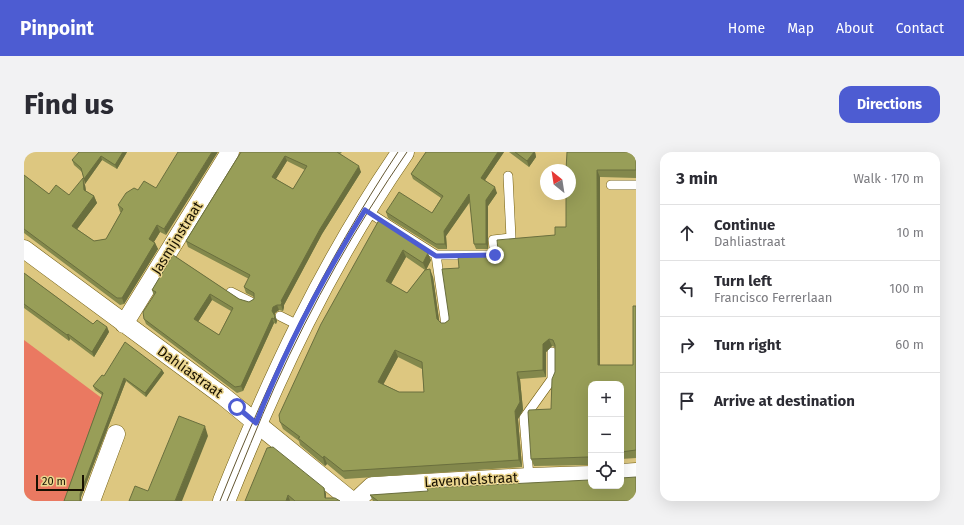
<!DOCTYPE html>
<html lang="en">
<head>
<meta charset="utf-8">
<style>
	:root { --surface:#fff; --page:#f2f2f3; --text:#2b2b33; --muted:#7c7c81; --line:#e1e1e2; --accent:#4d5cd2 }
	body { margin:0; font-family:"Fira Sans",sans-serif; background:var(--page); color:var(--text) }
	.controls { position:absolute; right:12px; bottom:12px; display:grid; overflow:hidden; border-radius:8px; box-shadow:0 4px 16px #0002 }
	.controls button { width:36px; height:36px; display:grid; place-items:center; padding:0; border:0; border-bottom:1px solid var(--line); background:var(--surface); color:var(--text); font:20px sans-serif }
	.compass { position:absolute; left:516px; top:12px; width:36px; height:36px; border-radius:50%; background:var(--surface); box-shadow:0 4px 16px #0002; rotate:330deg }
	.scale { position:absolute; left:12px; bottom:10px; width:48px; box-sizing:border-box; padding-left:4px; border:2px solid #171000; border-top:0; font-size:11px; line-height:14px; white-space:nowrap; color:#171000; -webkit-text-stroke:3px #ead48d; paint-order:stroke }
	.stop { position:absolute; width:12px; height:12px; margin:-9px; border:3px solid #4d5cd2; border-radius:50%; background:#fff }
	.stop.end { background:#4d5cd2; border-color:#fff; box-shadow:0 1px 4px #0008 }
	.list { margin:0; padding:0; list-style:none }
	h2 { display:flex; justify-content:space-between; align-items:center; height:52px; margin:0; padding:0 16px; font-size:17px }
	h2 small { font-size:13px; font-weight:400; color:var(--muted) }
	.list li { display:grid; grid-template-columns:26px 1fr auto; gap:12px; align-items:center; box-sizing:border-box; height:56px; padding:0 16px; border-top:1px solid var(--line) }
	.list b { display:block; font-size:15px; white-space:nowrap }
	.list p { margin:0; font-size:13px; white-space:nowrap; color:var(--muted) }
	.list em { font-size:13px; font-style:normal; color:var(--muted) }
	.icon { flex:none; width:22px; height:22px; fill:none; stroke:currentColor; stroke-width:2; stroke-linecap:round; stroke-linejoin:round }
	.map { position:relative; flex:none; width:612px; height:349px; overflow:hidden; border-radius:12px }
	header { display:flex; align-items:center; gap:24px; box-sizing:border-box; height:56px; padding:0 20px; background:var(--accent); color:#fff }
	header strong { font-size:19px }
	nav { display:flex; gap:22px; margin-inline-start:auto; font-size:14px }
	.intro { display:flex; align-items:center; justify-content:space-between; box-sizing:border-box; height:96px; padding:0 24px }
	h1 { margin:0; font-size:28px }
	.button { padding:10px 18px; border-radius:12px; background:var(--accent); color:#fff; font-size:14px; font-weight:700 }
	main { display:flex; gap:24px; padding:0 24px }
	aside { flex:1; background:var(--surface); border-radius:12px; box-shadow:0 4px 16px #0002 }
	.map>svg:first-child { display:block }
	.green { fill:#ea7961 }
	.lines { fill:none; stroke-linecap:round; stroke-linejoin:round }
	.lane-casing { stroke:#715d0f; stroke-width:10 }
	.street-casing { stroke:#715d0f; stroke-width:19 }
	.secondary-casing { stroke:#715d0f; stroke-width:23 }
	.lane { stroke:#fff; stroke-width:9 }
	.street { stroke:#fff; stroke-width:18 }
	.secondary { stroke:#fff; stroke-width:22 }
	.tram { stroke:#635631; stroke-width:1 }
	.wall { fill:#83884c; fill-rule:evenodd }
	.shaded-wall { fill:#6a6f3e }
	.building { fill:#989e58; stroke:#6a6f3e; fill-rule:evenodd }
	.route { stroke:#4d5cd2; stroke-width:5 }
	.labels { text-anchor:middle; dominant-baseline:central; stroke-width:3; stroke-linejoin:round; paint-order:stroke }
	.street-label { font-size:14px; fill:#171000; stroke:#ead48d }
</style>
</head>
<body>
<header>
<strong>Pinpoint</strong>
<nav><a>Home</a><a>Map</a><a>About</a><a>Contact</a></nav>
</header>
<div class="intro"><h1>Find us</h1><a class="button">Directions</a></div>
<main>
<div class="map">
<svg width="612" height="349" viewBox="0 0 612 349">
	<rect width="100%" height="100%" fill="#ddc780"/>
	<!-- green -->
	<path class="green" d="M 0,188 L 79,247 L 42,349 L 0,349 Z"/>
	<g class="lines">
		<defs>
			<path id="lane" d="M 587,33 L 612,33
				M 341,58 L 412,103 L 422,173
				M 412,103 L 471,103 L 469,88 L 487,86 L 484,24
				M 207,140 L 227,150
				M 256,164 L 276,174
				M 505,325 L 500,266 L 528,227 L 528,200"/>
			<path id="street" d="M 0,97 L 199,244 L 328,349
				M 100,172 L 206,0
				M 597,321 L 612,320
				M 67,349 L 92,282
				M 332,349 L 348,334 L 505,325 L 567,323"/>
			<path id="secondary" d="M 200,349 C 249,226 303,110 379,0"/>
		</defs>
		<!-- lane casing -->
		<use href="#lane" class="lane-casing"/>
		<!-- street casing -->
		<use href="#street" class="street-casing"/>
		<!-- secondary casing -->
		<use href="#secondary" class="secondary-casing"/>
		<!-- lane -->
		<use href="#lane" class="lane"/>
		<!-- street -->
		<use href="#street" class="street"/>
		<!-- secondary -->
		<use href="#secondary" class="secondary"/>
		<!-- tram -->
		<path class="tram" d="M 196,349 C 246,224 299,113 374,0
			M 203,349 C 219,311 234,272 251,234 C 288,152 332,74 383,0"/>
	</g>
	<!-- wall -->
	<path class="wall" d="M 103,0 L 93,17 L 78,8 L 61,32 L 58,20 L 50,13 L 48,8 Z
		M 217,0 L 318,0 L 316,2 L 337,20 L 298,82 L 260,153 L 260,155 L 259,159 L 255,158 L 251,161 L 251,163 L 253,169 L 252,172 L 250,171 L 219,239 L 213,241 L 122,172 L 120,167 L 130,144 L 128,138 L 149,103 L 215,147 L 225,150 L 230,147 L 230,145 L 222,141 L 220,135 L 225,127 L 164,95 L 162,89 ZM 263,9 L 281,18 L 269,37 L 252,27 ZM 188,148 L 207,159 L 195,183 L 174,170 Z
		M 402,0 L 480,0 L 461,28 L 473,41 L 464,54 L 464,97 L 452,97 L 450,92 L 446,50 L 422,84 L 423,97 L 414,97 L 364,66 L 362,60 L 408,61 L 417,46 L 389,27 L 387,22 Z
		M 485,0 L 511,0 L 512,5 L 505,15 Z
		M 612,0 L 612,26 L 576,25 L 576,213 L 609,213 L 612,154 L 612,306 L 597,307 L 597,232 L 567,232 L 567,313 L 510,314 L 507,307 L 527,257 L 531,220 L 531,195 L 528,194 L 522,200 L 522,225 L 496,227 L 499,258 L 494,267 L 498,315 L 321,327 L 303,312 L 301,314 L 276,293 L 275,289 L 259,277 L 256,270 L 355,68 L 407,108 L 402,118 L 409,125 L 415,169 L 417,171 L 421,171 L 425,168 L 435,116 L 469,102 L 531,83 L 542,75 L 546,18 ZM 382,105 L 401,118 L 383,141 L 367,132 ZM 374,205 L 398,217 L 400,240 L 375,240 L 359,232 Z
		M 0,23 L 25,42 L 45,43 L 61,33 L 62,39 L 70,44 L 73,51 L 53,77 L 70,89 L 82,87 L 97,60 L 96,60 L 94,53 L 114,38 L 132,36 L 142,83 L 136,80 L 130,90 L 131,91 L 134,97 L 100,152 L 96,153 L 0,81 Z
		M 0,121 L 69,172 L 83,175 L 85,180 L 70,205 L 46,187 L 45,189 L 0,156 Z
		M 138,218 L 140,221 L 122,245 L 102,229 L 57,345 L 40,349 L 78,243 L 71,238 L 69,234 L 80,224 Z
		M 567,334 L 612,349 L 349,349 L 346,343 Z
		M 300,336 L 302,342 L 302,346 L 316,349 L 221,349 Z"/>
	<!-- shaded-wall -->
	<path class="shaded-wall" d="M 99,0 L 103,0 L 93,17 L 91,13 Z
		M 188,0 L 194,0 L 142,83 L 140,77 Z
		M 474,0 L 480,0 L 459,31 L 457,26 Z
		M 510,0 L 511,0 L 512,5 L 505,15 L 503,9 Z
		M 77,4 L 78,8 L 61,32 L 60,27 Z
		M 261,4 L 263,9 L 250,30 L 248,25 Z
		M 335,14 L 337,20 L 298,82 L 260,153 L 260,155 L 259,159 L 257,153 L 257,149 L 296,77 Z
		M 573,18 L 576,25 L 576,220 L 574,213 Z
		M 59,26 L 61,33 L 63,45 L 60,38 Z
		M 471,35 L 473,41 L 464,54 L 464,97 L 462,92 L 462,48 Z
		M 445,42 L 447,48 L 422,84 L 423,97 L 421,92 L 420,79 Z
		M 70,44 L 73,51 L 51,80 L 48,74 Z
		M 133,73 L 136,80 L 128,93 L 125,87 Z
		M 131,91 L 134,97 L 100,152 L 98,146 Z
		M 379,98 L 382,105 L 364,137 L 362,129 Z
		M 404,101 L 407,108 L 402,118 L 399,111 Z
		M 406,117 L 409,125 L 416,174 L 413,167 Z
		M 186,142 L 188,148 L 172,173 L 170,167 Z
		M 253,153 L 255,158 L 251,161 L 250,165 L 248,159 L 249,155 Z
		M 251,164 L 253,169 L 252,172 L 250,167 Z
		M 248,166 L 250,171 L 219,239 L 217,234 Z
		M 83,175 L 85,180 L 70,205 L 68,200 Z
		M 44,182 L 46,187 L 45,189 L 43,183 Z
		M 525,187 L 528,194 L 522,200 L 522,225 L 519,218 L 519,192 Z
		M 371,198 L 374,205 L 357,237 L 354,230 Z
		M 138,218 L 140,221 L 122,245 L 121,241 Z
		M 493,220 L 496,227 L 499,258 L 494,267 L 498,315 L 495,308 L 491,259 Z
		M 100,226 L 102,229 L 57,345 L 57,349 L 56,349 L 56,342 Z
		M 181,274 L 184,284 L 158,349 L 151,349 Z
		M 300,304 L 303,312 L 301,314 L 299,306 Z
		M 300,336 L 302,342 L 302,349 L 301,346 Z
		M 264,343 L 266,349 L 262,349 Z"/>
	<!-- building -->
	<path class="building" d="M 55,0 L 99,0 L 91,13 L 77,4 L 60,27 L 57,16 L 48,8 Z
		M 154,0 L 188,0 L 140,77 L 133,73 L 125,87 L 131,91 L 98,146 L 93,146 L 0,77 L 0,23 L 25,42 L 32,33 L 45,43 L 59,26 L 60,38 L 70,44 L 48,74 L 70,89 L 82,87 L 99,57 L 94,53 L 102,41 L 110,36 L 114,38 L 120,29 L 132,36 Z
		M 217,0 L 313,0 L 335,14 L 296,77 L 257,149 L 258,150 L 257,153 L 253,153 L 249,155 L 248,159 L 251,164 L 250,167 L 248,166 L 217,234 L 211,235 L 120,167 L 119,160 L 132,140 L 128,138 L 149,103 L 215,147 L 225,150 L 230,147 L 230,141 L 220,135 L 226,123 L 162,89 ZM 261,4 L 283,14 L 269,37 L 248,25 ZM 186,142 L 209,156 L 195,183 L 170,167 Z
		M 402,0 L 474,0 L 457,26 L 471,35 L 462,48 L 462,92 L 450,92 L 445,42 L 420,79 L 421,92 L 412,92 L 362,60 L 375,40 L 408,61 L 419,44 L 387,22 Z
		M 491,0 L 510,0 L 503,9 Z
		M 543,0 L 612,0 L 612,18 L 573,18 L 574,213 L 609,213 L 609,154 L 612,154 L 612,298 L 597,300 L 597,232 L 567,232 L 567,307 L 564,305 L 507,307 L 504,260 L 505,258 L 527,257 L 528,227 L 531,220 L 531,193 L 529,188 L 525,187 L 519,192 L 519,218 L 493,220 L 496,250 L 491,259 L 495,308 L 319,319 L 300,304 L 299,306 L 274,286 L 276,285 L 256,270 L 255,263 L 297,172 L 355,68 L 404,101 L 399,111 L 379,98 L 362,129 L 383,141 L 401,118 L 406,117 L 413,167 L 417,171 L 421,171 L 425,168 L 425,165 L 418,117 L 435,116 L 434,104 L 469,102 L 474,98 L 473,88 L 531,83 L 531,75 L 542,75 L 542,42 L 546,42 L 546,18 L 542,18 ZM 371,198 L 398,210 L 400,240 L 375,240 L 354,230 Z
		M 0,121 L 69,172 L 73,168 L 83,175 L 68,200 L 44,182 L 43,183 L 0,152 Z
		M 101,190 L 138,218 L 121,241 L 100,226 L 56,342 L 56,349 L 40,349 L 79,241 L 69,234 L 78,223 L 80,224 Z
		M 155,264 L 181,274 L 151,349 L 105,349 L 111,334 L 124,339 Z
		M 249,295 L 300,336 L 301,346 L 311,346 L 316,349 L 271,349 L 264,343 L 262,349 L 221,349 L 243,296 Z
		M 612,325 L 612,349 L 354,349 L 346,343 L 404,339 L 403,336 L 565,328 L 567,327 L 567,334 L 597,334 L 597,326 Z"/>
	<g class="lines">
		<!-- route -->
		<path class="route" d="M 213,255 L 232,271 C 261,197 299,126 341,58 L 412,104 L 471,103"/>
	</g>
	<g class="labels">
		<!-- street labels -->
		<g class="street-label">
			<text transform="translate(153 86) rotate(-58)">Jasmijnstraat</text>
			<text transform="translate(166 220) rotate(36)">Dahliastraat</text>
			<text transform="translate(447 328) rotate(-3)">Lavendelstraat</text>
		</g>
	</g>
</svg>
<div class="controls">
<button>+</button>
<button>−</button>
<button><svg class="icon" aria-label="locate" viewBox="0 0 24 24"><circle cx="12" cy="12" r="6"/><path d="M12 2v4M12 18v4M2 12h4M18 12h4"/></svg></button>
</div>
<svg class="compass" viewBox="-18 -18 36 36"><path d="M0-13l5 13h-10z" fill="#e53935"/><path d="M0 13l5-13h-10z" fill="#7c7c81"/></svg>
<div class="scale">20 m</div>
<div class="stop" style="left:213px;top:255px"></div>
<div class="stop end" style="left:471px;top:103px"></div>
</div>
<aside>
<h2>3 min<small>Walk · 170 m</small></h2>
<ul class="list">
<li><svg class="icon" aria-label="ahead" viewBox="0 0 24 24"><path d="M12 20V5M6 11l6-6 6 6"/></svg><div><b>Continue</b><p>Dahliastraat</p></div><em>10 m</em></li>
<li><svg class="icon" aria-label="left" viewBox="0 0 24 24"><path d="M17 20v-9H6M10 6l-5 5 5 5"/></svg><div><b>Turn left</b><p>Francisco Ferrerlaan</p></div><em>100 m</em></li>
<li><svg class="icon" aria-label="right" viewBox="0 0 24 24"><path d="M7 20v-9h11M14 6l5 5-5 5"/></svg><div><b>Turn right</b></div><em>60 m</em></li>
<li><svg class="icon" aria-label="arrive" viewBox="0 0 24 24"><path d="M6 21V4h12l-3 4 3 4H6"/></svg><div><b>Arrive at destination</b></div></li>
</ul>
</aside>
</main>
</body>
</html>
